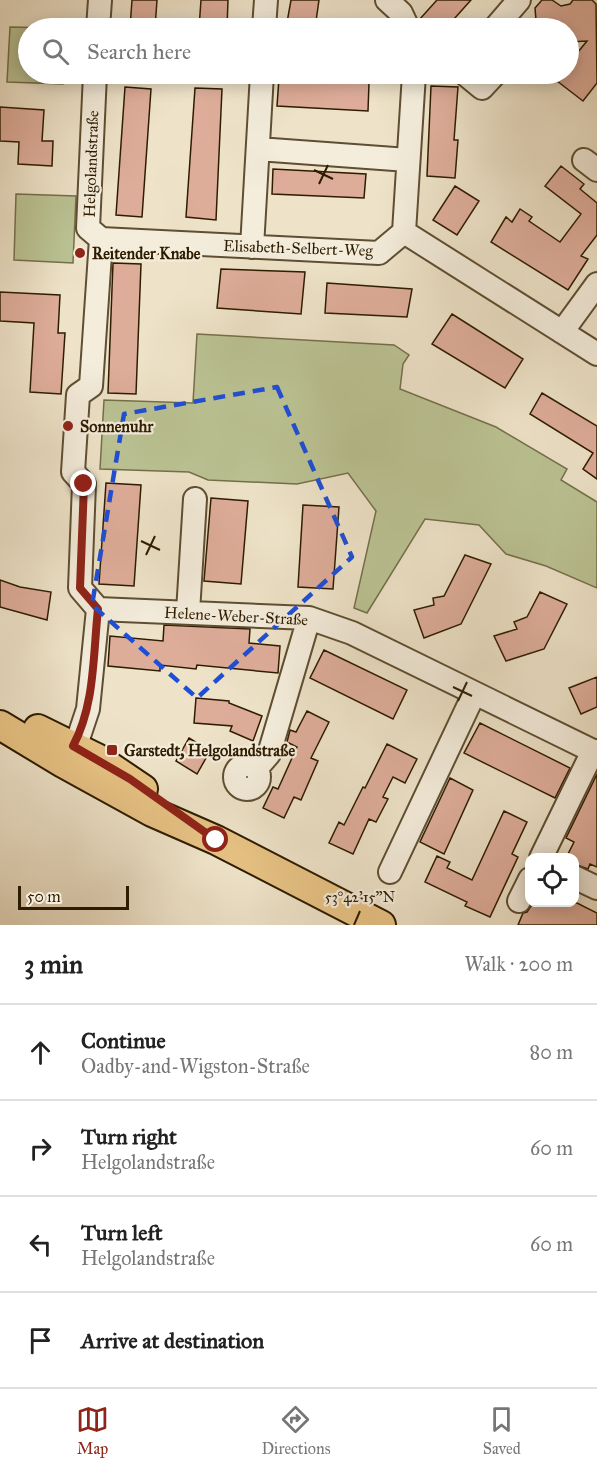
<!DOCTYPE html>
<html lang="en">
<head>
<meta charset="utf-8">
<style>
	:root { --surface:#fff; --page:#f2f2f2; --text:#222; --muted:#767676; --line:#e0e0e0; --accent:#8f2418 }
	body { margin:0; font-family:"IM FELL Great Primer",serif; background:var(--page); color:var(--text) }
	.controls { position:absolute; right:18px; bottom:18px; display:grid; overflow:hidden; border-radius:12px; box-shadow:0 3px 15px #0003 }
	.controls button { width:54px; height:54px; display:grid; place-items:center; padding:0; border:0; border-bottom:2px solid var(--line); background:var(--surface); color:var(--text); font:30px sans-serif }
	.scale { position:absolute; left:18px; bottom:15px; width:111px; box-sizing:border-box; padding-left:6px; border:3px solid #2e1c00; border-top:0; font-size:16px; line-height:21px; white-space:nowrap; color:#2e1c00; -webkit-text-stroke:4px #f4eddc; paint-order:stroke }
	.stop { position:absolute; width:18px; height:18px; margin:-14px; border:4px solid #8f2418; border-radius:50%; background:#fff }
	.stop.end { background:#8f2418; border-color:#fff; box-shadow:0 2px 6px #0008 }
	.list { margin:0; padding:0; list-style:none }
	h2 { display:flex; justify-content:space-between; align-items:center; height:78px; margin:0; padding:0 24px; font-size:26px }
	h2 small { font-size:20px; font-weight:400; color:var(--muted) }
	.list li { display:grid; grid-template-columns:39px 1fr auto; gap:18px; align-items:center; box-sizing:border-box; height:96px; padding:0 24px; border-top:2px solid var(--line) }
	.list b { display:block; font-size:22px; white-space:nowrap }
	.list p { margin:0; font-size:20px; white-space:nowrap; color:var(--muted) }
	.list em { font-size:20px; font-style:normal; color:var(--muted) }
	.icon { flex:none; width:33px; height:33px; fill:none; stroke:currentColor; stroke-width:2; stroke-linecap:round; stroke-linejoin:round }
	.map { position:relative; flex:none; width:597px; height:925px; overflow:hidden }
	.search { position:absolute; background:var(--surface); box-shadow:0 3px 15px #0003; left:18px; right:18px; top:18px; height:66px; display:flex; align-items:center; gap:15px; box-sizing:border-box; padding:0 21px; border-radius:33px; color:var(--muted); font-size:22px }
	.sheet { height:462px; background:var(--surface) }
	nav { display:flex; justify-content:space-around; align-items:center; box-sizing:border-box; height:84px; border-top:2px solid var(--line); background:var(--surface); font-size:16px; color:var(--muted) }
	nav a { display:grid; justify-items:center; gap:3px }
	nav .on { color:var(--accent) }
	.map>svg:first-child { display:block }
	.green { fill:#bbc394; stroke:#74704a; stroke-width:1.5 }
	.building { fill:#dead9a; stroke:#2e1c00; stroke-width:1.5 }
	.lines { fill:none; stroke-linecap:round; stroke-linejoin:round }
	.minor-casing { stroke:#5e4e32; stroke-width:26 }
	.major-casing { stroke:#2e1c00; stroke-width:32 }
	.minor { stroke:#f4eddc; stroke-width:22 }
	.major { stroke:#e7c284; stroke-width:28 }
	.route { stroke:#8f2418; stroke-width:8 }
	.marked { fill:none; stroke:#1d4ed8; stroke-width:4.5; stroke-dasharray:12 8; stroke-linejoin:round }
	.ticks { fill:none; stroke:#2e1c00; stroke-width:2 }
	.poi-dot { fill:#8f2418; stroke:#f4eddc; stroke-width:2 }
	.labels { text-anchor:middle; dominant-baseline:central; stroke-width:4.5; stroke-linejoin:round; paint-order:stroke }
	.street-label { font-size:16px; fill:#2e1c00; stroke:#f4eddc }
	.poi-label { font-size:16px; font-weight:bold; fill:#2e1c00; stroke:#f4eddc; text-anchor:start }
	.ticks-label { font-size:15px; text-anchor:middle; fill:#2e1c00; stroke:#f4eddc; stroke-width:4.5; stroke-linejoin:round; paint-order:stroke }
</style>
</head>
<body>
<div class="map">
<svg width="597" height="925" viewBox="0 0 597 925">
	<rect width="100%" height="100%" fill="#eee3c9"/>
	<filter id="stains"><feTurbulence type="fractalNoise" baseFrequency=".00333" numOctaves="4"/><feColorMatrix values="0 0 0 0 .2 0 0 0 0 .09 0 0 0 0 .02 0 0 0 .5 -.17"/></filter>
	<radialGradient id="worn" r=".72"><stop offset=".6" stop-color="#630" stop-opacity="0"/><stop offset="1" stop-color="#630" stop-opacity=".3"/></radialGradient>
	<!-- green -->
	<path class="green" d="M 10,27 L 54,28 L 28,28 L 28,74 L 63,74 L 63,84 L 7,82 Z
		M 16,194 L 76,196 L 73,263 L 14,260 Z
		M 197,334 L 394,345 L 409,355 L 403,364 L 400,389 L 496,427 L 567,469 L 561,480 L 597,502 L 597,588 L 546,566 L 506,554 L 479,525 L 425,519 L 367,613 L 354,608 L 376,511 L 348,473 L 297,484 L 208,480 L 189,472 L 100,469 L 104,400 L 193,403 Z"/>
	<!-- building -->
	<path class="building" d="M 132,0 L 157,0 L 155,28 L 130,28 Z
		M 201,0 L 228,0 L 227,28 L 199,28 Z
		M 291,0 L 319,0 L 315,28 L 286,28 Z
		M 437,0 L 471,0 L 446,28 L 421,28 L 419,20 Z
		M 542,0 L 552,0 L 561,6 L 570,4 L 573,0 L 592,0 L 596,4 L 597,83 L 583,101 L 548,74 L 568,74 L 568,64 L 587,41 L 568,42 L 568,28 L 553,28 L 552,26 L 543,25 L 536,20 L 535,8 Z
		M 279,78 L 369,83 L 368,111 L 277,106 Z
		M 431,86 L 458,87 L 454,140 L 458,140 L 455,178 L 427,176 Z
		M 125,87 L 151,89 L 142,217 L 116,215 Z
		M 195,88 L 222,89 L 216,220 L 186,217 Z
		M 0,107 L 44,110 L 42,141 L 53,141 L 52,166 L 18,164 L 19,142 L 0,141 Z
		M 561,166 L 584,184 L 580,189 L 597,203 L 597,235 L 581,256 L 588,259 L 568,290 L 491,242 L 506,217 L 512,222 L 520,209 L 532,217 L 529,221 L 560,242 L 581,214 L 545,186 Z
		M 273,169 L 366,174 L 364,198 L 272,194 Z
		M 455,186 L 479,201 L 457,235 L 433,220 Z
		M 113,263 L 141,264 L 136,394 L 108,393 Z
		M 221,269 L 305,272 L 301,314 L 217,308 Z
		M 327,283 L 412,289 L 407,317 L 325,313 Z
		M 0,292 L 60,295 L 58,333 L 65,333 L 61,394 L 30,392 L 34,323 L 0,321 Z
		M 452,314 L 523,359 L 505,388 L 432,344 Z
		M 542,393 L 597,426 L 597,479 L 583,469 L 593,453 L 530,414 Z
		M 106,483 L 141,485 L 134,586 L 99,584 Z
		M 211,498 L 248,501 L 241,584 L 204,581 Z
		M 303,505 L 339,507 L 333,589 L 298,587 Z
		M 465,555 L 491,564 L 461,624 L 424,638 L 414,610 L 434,605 L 433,598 L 444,596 Z
		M 0,580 L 20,587 L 51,592 L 47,620 L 0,607 Z
		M 540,592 L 567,604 L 544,649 L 506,661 L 494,636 L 517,629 L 514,622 L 527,617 Z
		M 164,625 L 250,629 L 249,643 L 280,646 L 278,673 L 197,665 L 196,669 L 160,665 L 160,671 L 108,666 L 110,636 L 163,641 Z
		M 324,650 L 407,690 L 393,719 L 310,678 Z
		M 597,677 L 597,707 L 581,714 L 569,688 Z
		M 196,698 L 229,701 L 229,703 L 262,716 L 253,741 L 230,731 L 232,726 L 194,723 Z
		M 307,711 L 329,722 L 311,758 L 318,761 L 301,800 L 294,797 L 284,818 L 263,808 L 273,787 L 278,789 L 297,747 L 287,742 L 290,730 L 296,732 Z
		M 480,723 L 570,768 L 555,798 L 464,753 Z
		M 189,738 L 210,751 L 197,774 L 176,761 Z
		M 387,744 L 417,759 L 405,783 L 393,777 L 383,797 L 388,799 L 376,822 L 369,819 L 353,854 L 329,843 L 339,822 L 344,825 L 363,787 L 365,788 Z
		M 597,774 L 597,867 L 590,864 L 588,869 L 574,864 L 574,858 L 566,858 L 574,842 L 566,838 Z
		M 450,778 L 473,790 L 444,854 L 420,842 Z
		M 504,811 L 527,822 L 512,854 L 518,857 L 490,917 L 465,906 L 467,902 L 425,882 L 437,856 L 450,862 L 447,868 L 472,880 Z
		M 533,903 L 577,903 L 597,913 L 597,925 L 518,925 L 523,913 L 527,912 Z"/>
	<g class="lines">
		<defs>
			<path id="minor" d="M 387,0 L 401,13 L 408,28
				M 98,28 L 100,0
				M 264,28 L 266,0
				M 495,28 L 519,0
				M 465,74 L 482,88 L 495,74
				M 258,149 L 408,160
				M 584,160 L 597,170
				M 404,232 L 414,74
				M 101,239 L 379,253 L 404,232 L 597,354
				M 252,247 L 262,74
				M 562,332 L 597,284
				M 98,609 L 309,618 L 352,633 L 593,751 L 597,751
				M 188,612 L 195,499
				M 66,759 L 79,736 L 88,709 L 98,609 L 80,588 L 84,484 L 73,472 L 78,395 L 91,386 L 101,239 L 88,228 L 95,74
				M235 777a12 12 0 1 1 24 0a12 12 0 1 1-24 0Z
				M 256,769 L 269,754 L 309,618
				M 541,858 L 593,751
				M 390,872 L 474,694
				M 574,877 L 597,888
				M 519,901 L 530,879"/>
			<path id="major" d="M 0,725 L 63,763 L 152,812 L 216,840 L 381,925
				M 38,729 L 97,758 L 143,789"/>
		</defs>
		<!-- minor casing -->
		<use href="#minor" class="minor-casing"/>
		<!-- major casing -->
		<use href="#major" class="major-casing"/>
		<!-- minor -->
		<use href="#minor" class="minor"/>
		<!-- major -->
		<use href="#major" class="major"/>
	</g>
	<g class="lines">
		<!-- route -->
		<path class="route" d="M 84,484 L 80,588 L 98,609 C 93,655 95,705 73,746 L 130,779 L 216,840"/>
	</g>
	<!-- marked area -->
	<path class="marked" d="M 277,387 L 352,557 L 197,698 L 92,605 L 124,414 Z"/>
	<!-- ticks -->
	<path class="ticks" d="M 314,170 L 333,179M 319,184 L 328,165M 141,541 L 160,550M 146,555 L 155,536M 453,687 L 472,696M 458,701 L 467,682M 354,925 L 360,911"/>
	<!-- markers -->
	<g class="poi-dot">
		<circle cx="80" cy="253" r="6"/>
		<circle cx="68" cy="426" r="6"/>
		<rect x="106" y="744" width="12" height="12" rx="3"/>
	</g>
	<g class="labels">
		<!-- street labels -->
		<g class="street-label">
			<text transform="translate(91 164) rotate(-88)">Helgolandstraße</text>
			<text transform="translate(298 248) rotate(2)">Elisabeth-Selbert-Weg</text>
			<text transform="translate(236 616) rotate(3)">Helene-Weber-Straße</text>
		</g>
		<!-- poi labels -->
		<g class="poi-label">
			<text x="92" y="253">Reitender Knabe</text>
			<text x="80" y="426">Sonnenuhr</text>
			<text x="124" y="750">Garstedt, Helgolandstraße</text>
		</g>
	</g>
	<g class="ticks-label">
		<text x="360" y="902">53°42'15"N</text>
	</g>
	<rect width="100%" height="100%" filter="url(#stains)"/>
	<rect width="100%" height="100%" fill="url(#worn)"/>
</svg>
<div class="controls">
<button><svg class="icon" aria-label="locate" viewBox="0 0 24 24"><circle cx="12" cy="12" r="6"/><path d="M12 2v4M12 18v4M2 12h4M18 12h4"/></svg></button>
</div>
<div class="scale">50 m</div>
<div class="stop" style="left:216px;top:840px"></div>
<div class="stop end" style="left:84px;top:484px"></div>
<div class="search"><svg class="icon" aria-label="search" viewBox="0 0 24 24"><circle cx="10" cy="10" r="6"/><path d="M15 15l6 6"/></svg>Search here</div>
</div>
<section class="sheet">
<h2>3 min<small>Walk · 200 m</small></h2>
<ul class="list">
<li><svg class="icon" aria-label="ahead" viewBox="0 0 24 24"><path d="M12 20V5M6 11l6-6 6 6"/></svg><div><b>Continue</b><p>Oadby-and-Wigston-Straße</p></div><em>80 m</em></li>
<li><svg class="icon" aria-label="right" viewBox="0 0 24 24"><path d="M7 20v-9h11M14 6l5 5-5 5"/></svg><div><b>Turn right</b><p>Helgolandstraße</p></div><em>60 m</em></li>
<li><svg class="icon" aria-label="left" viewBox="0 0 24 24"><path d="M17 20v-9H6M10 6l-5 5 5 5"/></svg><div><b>Turn left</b><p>Helgolandstraße</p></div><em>60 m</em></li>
<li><svg class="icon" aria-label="arrive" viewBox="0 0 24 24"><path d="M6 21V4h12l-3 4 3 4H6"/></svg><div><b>Arrive at destination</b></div></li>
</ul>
</section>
<nav>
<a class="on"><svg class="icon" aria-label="map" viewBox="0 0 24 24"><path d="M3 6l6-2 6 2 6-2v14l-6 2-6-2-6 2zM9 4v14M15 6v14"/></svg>Map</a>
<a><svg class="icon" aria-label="directions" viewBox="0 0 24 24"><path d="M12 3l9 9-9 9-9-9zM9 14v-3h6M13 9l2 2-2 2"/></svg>Directions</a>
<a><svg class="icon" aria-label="saved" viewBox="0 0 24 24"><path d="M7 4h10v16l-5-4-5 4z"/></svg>Saved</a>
</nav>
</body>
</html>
